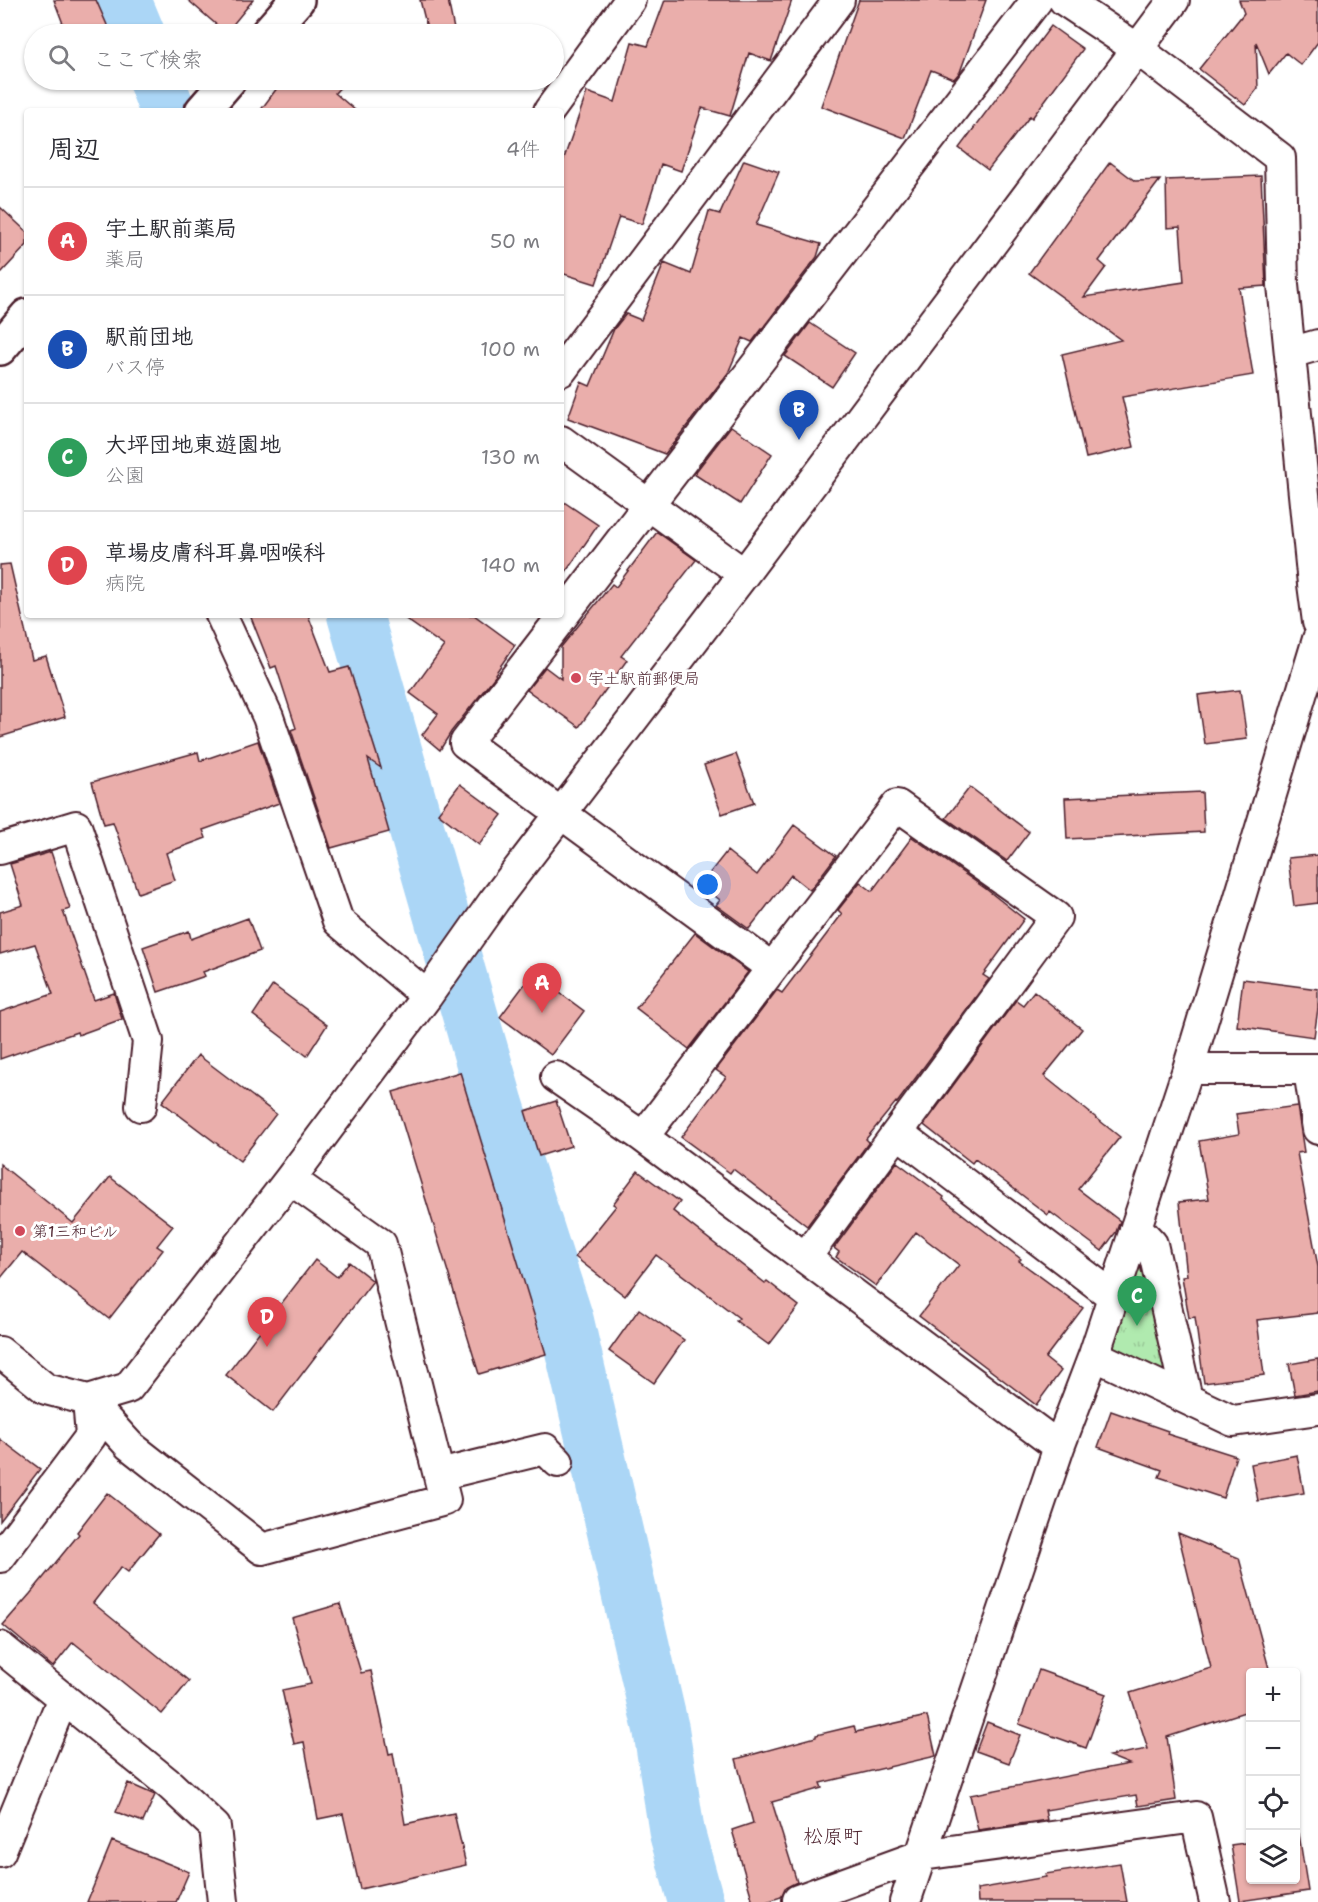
<!DOCTYPE html>
<html lang="ja">
<head>
<meta charset="utf-8">
<style>
	:root { --surface:#fff; --page:#f2f2f3; --text:#2b2b33; --muted:#7c7c81; --line:#e1e1e2; --accent:#d1495b }
	body { margin:0; font-family:"Shantell Sans","Klee One",sans-serif; background:var(--page); color:var(--text) }
	.controls { position:absolute; right:18px; bottom:18px; display:grid; overflow:hidden; border-radius:6px; box-shadow:0 2px 4px #0004 }
	.controls button { width:54px; height:54px; display:grid; place-items:center; padding:0; border:0; border-bottom:2px solid var(--line); background:var(--surface); color:var(--text); font:30px sans-serif }
	.you { position:absolute; left:708px; top:885px; width:21px; height:21px; margin:-15px; border:4px solid #fff; border-radius:50%; background:#1a73e8; box-shadow:0 0 0 9px #1a73e833 }
	.badge { display:grid; place-items:center; width:39px; height:39px; border-radius:50%; background:var(--accent); color:#fff; font-size:20px; font-weight:700 }
	.pin { position:absolute; translate:-50% -50px; filter:drop-shadow(0 2px 3px #0008) }
	.pin::after { content:''; position:absolute; top:32px; width:21px; height:18px; background:inherit; clip-path:polygon(0 0,100% 0,50% 100%) }
	.list { margin:0; padding:0; list-style:none }
	h2 { display:flex; justify-content:space-between; align-items:center; height:78px; margin:0; padding:0 24px; font-size:26px }
	h2 small { font-size:20px; font-weight:400; color:var(--muted) }
	.list li { display:grid; grid-template-columns:39px 1fr auto; gap:18px; align-items:center; box-sizing:border-box; height:108px; padding:0 24px; border-top:2px solid var(--line) }
	.list b { display:block; font-size:22px; white-space:nowrap }
	.list p { margin:0; font-size:20px; white-space:nowrap; color:var(--muted) }
	.list em { font-size:20px; font-style:normal; color:var(--muted) }
	.icon { flex:none; width:33px; height:33px; fill:none; stroke:currentColor; stroke-width:2; stroke-linecap:round; stroke-linejoin:round }
	.map { position:relative; flex:none; width:1318px; height:1902px; overflow:hidden }
	.search { position:absolute; background:var(--surface); box-shadow:0 2px 4px #0004; left:24px; top:24px; width:540px; height:66px; display:flex; align-items:center; gap:15px; box-sizing:border-box; padding:0 21px; border-radius:33px; color:var(--muted); font-size:22px }
	.panel { position:absolute; background:var(--surface); box-shadow:0 2px 4px #0004; left:24px; top:108px; width:540px; height:510px; border-radius:6px }
	.map>svg:first-child { display:block }
	.park { fill:url(#park-tufts); stroke:#7d846d; stroke-width:1.5 }
	.lines { fill:none; stroke-linecap:round; stroke-linejoin:round }
	.river { stroke:#abd6f6; stroke-width:56 }
	.building { fill:#eaaeab; stroke:#4a1f2b; stroke-width:1.5 }
	.minor-casing { stroke:#4a1f2b; stroke-width:34 }
	.major-casing { stroke:#4a1f2b; stroke-width:38 }
	.minor { stroke:#fff; stroke-width:30 }
	.major { stroke:#fff; stroke-width:33 }
	.poi-dot { fill:#d1495b; stroke:#fff; stroke-width:2 }
	.labels { text-anchor:middle; dominant-baseline:central; stroke-width:6; stroke-linejoin:round; paint-order:stroke }
	.poi-label { font-size:16px; fill:#4a1f2b; stroke:#fff; text-anchor:start }
	.quarter-label { font-size:20px; fill:#4a1f2b; stroke:#fff }
</style>
</head>
<body>
<div class="map">
<svg width="1318" height="1902" viewBox="0 0 1318 1902">
	<defs>
		<pattern id="park-tufts" width="24" height="20" patternUnits="userSpaceOnUse" patternTransform="scale(1.5)"><rect width="24" height="20" fill="#b0eaaf"/><path d="M3 7l-1-3M5 7V3M7 7l1-3M15 17l-1-3M17 17v-4M19 17l1-3" fill="none" stroke="#99c897"/></pattern>
	</defs>
	<rect width="100%" height="100%" fill="#fff"/>
	<filter id="ink" filterUnits="userSpaceOnUse"><feTurbulence type="fractalNoise" baseFrequency=".0167" numOctaves="2"/><feDisplacementMap in="SourceGraphic" scale="12" xChannelSelector="R" yChannelSelector="G"/><feConvolveMatrix kernelMatrix="1 2 1 2 8 2 1 2 1" color-interpolation-filters="sRGB"/></filter>
	<g filter="url(#ink)">
		<!-- park -->
		<path class="park" d="M 1136,1227 L 1187,1399 L 1094,1355 Z"/>
		<g class="lines">
			<!-- river -->
			<path class="river" d="M 123,0 L 137,34
				M 156,80 L 168,111
				M 355,615 L 496,1105 L 566,1321 L 661,1729 L 677,1833 L 696,1902"/>
		</g>
		<!-- building -->
		<path class="building" d="M 54,0 L 96,0 L 111,34 L 67,34 Z
			M 188,0 L 253,0 L 226,33 Z
			M 420,0 L 448,0 L 455,34 L 414,34 L 413,31 L 427,28 Z
			M 665,0 L 792,0 L 771,61 L 749,53 L 730,116 L 702,108 L 681,171 L 661,164 L 642,224 L 619,217 L 596,284 L 561,273 L 561,167 L 587,92 L 615,102 L 632,42 L 648,46 Z
			M 859,0 L 986,0 L 960,72 L 954,79 L 931,70 L 905,138 L 821,106 Z
			M 1239,0 L 1318,0 L 1318,42 L 1301,65 L 1286,53 L 1269,74 L 1256,42 L 1258,88 L 1245,105 L 1199,69 L 1244,13 Z
			M 1051,26 L 1083,49 L 1032,118 L 1030,116 L 988,170 L 959,148 Z
			M 283,80 L 347,80 L 335,93 L 356,111 L 260,111 Z
			M 424,80 L 465,80 L 465,81 L 426,89 Z
			M 744,160 L 779,172 L 756,225 L 821,244 L 817,257 L 752,342 L 743,338 L 728,373 L 665,454 L 568,418 L 581,382 L 590,386 L 614,329 L 626,314 L 641,320 L 664,263 L 691,274 L 709,211 L 720,214 Z
			M 1110,162 L 1135,181 L 1160,180 L 1099,261 L 1106,267 L 1084,297 L 1184,282 L 1180,227 L 1167,228 L 1166,180 L 1261,176 L 1266,286 L 1239,288 L 1253,375 L 1122,397 L 1134,447 L 1086,458 L 1062,354 L 1121,340 L 1029,273 Z
			M 0,207 L 27,232 L 27,245 L 0,274 Z
			M 810,323 L 855,353 L 832,387 L 785,356 Z
			M 731,426 L 772,454 L 740,504 L 694,474 Z
			M 561,500 L 598,525 L 561,579 Z
			M 657,532 L 696,560 L 621,656 L 627,660 L 579,727 L 527,690 L 545,667 L 561,679 L 561,647 L 612,584 L 616,587 Z
			M 10,564 L 32,660 L 46,656 L 65,717 L 0,737 L 0,565 Z
			M 250,615 L 308,615 L 330,672 L 349,667 L 381,768 L 368,759 L 389,832 L 331,848 L 291,730 L 296,728 L 276,666 L 271,668 Z
			M 400,615 L 474,615 L 515,645 L 495,674 L 496,675 L 451,732 L 440,750 L 422,735 L 438,714 L 410,693 L 444,646 Z
			M 1240,690 L 1247,739 L 1205,744 L 1198,695 Z
			M 258,741 L 279,803 L 203,830 L 206,838 L 166,853 L 175,880 L 138,893 L 113,822 L 104,824 L 92,782 L 198,752 L 200,761 Z
			M 736,754 L 754,803 L 722,814 L 704,765 Z
			M 460,784 L 502,815 L 479,845 L 438,813 Z
			M 970,787 L 1029,832 L 1007,861 L 946,818 Z
			M 1202,792 L 1204,832 L 1067,839 L 1065,798 Z
			M 794,825 L 836,856 L 810,890 L 791,875 L 749,929 L 716,905 L 720,900 L 700,885 L 727,851 L 757,875 Z
			M 912,837 L 986,889 L 1024,919 L 983,975 L 989,979 L 897,1103 L 896,1102 L 866,1139 L 869,1142 L 807,1226 L 733,1169 L 730,1173 L 681,1137 L 726,1077 L 716,1070 L 777,990 L 782,993 L 842,914 L 838,910 L 860,882 L 872,891 Z
			M 51,852 L 70,909 L 63,911 L 94,1000 L 114,993 L 122,1019 L 78,1035 L 77,1032 L 0,1059 L 0,1012 L 53,994 L 35,944 L 0,954 L 0,912 L 23,905 L 10,864 Z
			M 1318,855 L 1318,903 L 1294,906 L 1288,858 Z
			M 248,918 L 260,951 L 203,972 L 205,976 L 158,992 L 143,947 L 189,931 L 191,939 Z
			M 695,933 L 748,972 L 689,1049 L 636,1008 Z
			M 533,973 L 584,1011 L 551,1055 L 500,1017 Z
			M 1243,979 L 1318,989 L 1318,1008 L 1314,1037 L 1237,1026 Z
			M 273,985 L 327,1025 L 307,1056 L 253,1015 Z
			M 1034,991 L 1082,1029 L 1044,1076 L 1120,1137 L 1078,1189 L 1120,1221 L 1116,1232 L 1102,1251 L 1050,1212 L 1048,1215 L 975,1159 L 972,1163 L 924,1125 L 1016,1000 L 1023,1005 Z
			M 198,1055 L 276,1114 L 240,1161 L 162,1102 Z
			M 460,1072 L 546,1354 L 479,1374 L 393,1092 Z
			M 556,1101 L 571,1146 L 539,1156 L 525,1111 Z
			M 1297,1106 L 1304,1152 L 1297,1153 L 1318,1267 L 1318,1313 L 1257,1320 L 1264,1375 L 1204,1383 L 1195,1317 L 1189,1318 L 1182,1277 L 1187,1276 L 1179,1202 L 1209,1199 L 1199,1141 L 1239,1134 L 1236,1114 Z
			M 897,1162 L 944,1197 L 943,1199 L 1021,1259 L 1019,1261 L 1083,1308 L 1045,1358 L 1061,1371 L 1036,1405 L 919,1316 L 959,1265 L 916,1232 L 876,1286 L 836,1257 L 839,1252 L 834,1248 Z
			M 0,1164 L 73,1223 L 110,1177 L 173,1226 L 157,1246 L 163,1250 L 109,1319 L 22,1252 L 0,1279 Z
			M 638,1171 L 680,1202 L 673,1211 L 765,1283 L 767,1281 L 799,1306 L 769,1345 L 736,1321 L 739,1318 L 656,1255 L 625,1296 L 575,1257 L 616,1206 L 613,1204 Z
			M 315,1260 L 337,1277 L 349,1262 L 373,1281 L 273,1412 L 226,1375 Z
			M 639,1309 L 684,1340 L 654,1383 L 609,1351 Z
			M 1318,1359 L 1318,1391 L 1295,1395 L 1289,1364 Z
			M 1111,1411 L 1168,1431 L 1167,1434 L 1236,1456 L 1223,1498 L 1159,1477 L 1162,1470 L 1098,1447 Z
			M 0,1439 L 40,1469 L 0,1521 Z
			M 1297,1455 L 1304,1493 L 1258,1501 L 1251,1464 Z
			M 107,1493 L 159,1534 L 128,1572 L 121,1567 L 93,1603 L 189,1681 L 162,1714 L 73,1642 L 53,1667 L 3,1625 L 30,1594 L 79,1534 L 77,1532 Z
			M 1178,1533 L 1239,1558 L 1270,1672 L 1251,1672 L 1251,1710 L 1167,1737 L 1176,1800 L 1138,1806 L 1136,1795 L 1045,1810 L 1047,1820 L 978,1830 L 970,1795 L 1129,1764 L 1109,1756 L 1148,1749 L 1130,1693 L 1211,1668 Z
			M 340,1604 L 361,1673 L 371,1671 L 389,1754 L 393,1753 L 405,1824 L 454,1813 L 466,1865 L 360,1889 L 343,1814 L 318,1819 L 304,1742 L 294,1744 L 282,1690 L 311,1684 L 292,1618 Z
			M 1039,1670 L 1106,1694 L 1086,1748 L 1019,1724 Z
			M 927,1716 L 936,1756 L 820,1783 L 822,1788 L 772,1802 L 797,1882 L 785,1888 L 781,1897 L 766,1902 L 753,1902 L 732,1830 L 753,1823 L 736,1759 L 816,1737 L 816,1735 L 854,1726 L 856,1732 Z
			M 987,1722 L 1020,1735 L 1009,1763 L 976,1751 Z
			M 128,1783 L 155,1795 L 143,1822 L 116,1812 Z
			M 1299,1834 L 1308,1891 L 1240,1901 L 1231,1845 L 1251,1842 L 1251,1880 L 1296,1880 L 1296,1835 Z
			M 112,1841 L 189,1872 L 176,1902 L 87,1902 Z
			M 1120,1863 L 1127,1902 L 978,1902 L 977,1889 L 1046,1877 L 1045,1874 Z"/>
		<g class="lines">
			<defs>
				<path id="minor" d="M 1064,0 L 1136,48 L 1280,158 L 1283,285 L 1313,584 L 1318,622
					M 549,111 L 630,0
					M 1290,353 L 1318,345
					M 561,371 L 839,0
					M 561,441 L 744,574
					M 221,615 L 268,717 L 338,921 L 427,996
					M 0,849 L 76,826 L 148,1041 L 141,1106
					M 772,968 L 465,743 L 1037,0
					M 1188,1069 L 1318,1069
					M 1309,1070 L 1318,1129
					M 556,1077 L 643,1137 L 1059,1447
					M 898,1133 L 1114,1297
					M 643,1137 L 897,805 L 1056,917 L 805,1258
					M 1136,1227 L 1152,1244 L 1187,1399
					M 0,1352 L 46,1389 L 88,1400 L 128,1388 L 290,1179 L 427,996 L 494,901 L 744,574 L 1174,0
					M 1094,1355 L 1233,1421 L 1318,1409
					M 88,1400 L 129,1445 L 262,1549 L 445,1500 L 381,1244 L 290,1179
					M 439,1475 L 545,1449 L 558,1462
					M 0,1557 L 91,1436 L 88,1400
					M 0,1647 L 170,1785 L 215,1827 L 223,1902
					M 0,1852 L 63,1698
					M 798,1900 L 922,1855 L 1196,1817 L 1215,1902
					M 905,1902 L 1059,1447 L 1094,1355 L 1188,1069 L 1318,639"/>
				<path id="major" d="M 267,34 L 297,0
					M 202,111 L 229,80
					M 0,348 L 27,316"/>
			</defs>
			<!-- minor casing -->
			<use href="#minor" class="minor-casing"/>
			<!-- major casing -->
			<use href="#major" class="major-casing"/>
			<!-- minor -->
			<use href="#minor" class="minor"/>
			<!-- major -->
			<use href="#major" class="major"/>
		</g>
	</g>
	<!-- markers -->
	<g class="poi-dot">
		<circle cx="576" cy="678" r="6"/>
		<circle cx="20" cy="1231" r="6"/>
	</g>
	<g class="labels">
		<!-- poi labels -->
		<g class="poi-label">
			<text x="588" y="678">宇土駅前郵便局</text>
			<text x="32" y="1231">第1三和ビル</text>
		</g>
		<!-- quarter labels -->
		<g class="quarter-label">
			<text x="833" y="1836">松原町</text>
		</g>
	</g>
</svg>
<div class="controls">
<button>+</button>
<button>−</button>
<button><svg class="icon" aria-label="locate" viewBox="0 0 24 24"><circle cx="12" cy="12" r="6"/><path d="M12 2v4M12 18v4M2 12h4M18 12h4"/></svg></button>
<button><svg class="icon" aria-label="layers" viewBox="0 0 24 24"><path d="M12 4l9 5-9 5-9-5zM3 14l9 5 9-5"/></svg></button>
</div>
<div class="you"></div>
<div class="pin badge" style="left:542px;top:1013px;background:#e0444e">A</div>
<div class="pin badge" style="left:799px;top:440px;background:#1a4fb4">B</div>
<div class="pin badge" style="left:1137px;top:1326px;background:#2e9e5b">C</div>
<div class="pin badge" style="left:267px;top:1347px;background:#e0444e">D</div>
<div class="search"><svg class="icon" aria-label="search" viewBox="0 0 24 24"><circle cx="10" cy="10" r="6"/><path d="M15 15l6 6"/></svg>ここで検索</div>
<section class="panel">
<h2>周辺<small>4件</small></h2>
<ul class="list">
<li><span class="badge" style="background:#e0444e">A</span><div><b>宇土駅前薬局</b><p>薬局</p></div><em>50 m</em></li>
<li><span class="badge" style="background:#1a4fb4">B</span><div><b>駅前団地</b><p>バス停</p></div><em>100 m</em></li>
<li><span class="badge" style="background:#2e9e5b">C</span><div><b>大坪団地東遊園地</b><p>公園</p></div><em>130 m</em></li>
<li><span class="badge" style="background:#e0444e">D</span><div><b>草場皮膚科耳鼻咽喉科</b><p>病院</p></div><em>140 m</em></li>
</ul>
</section>
</div>
</body>
</html>
